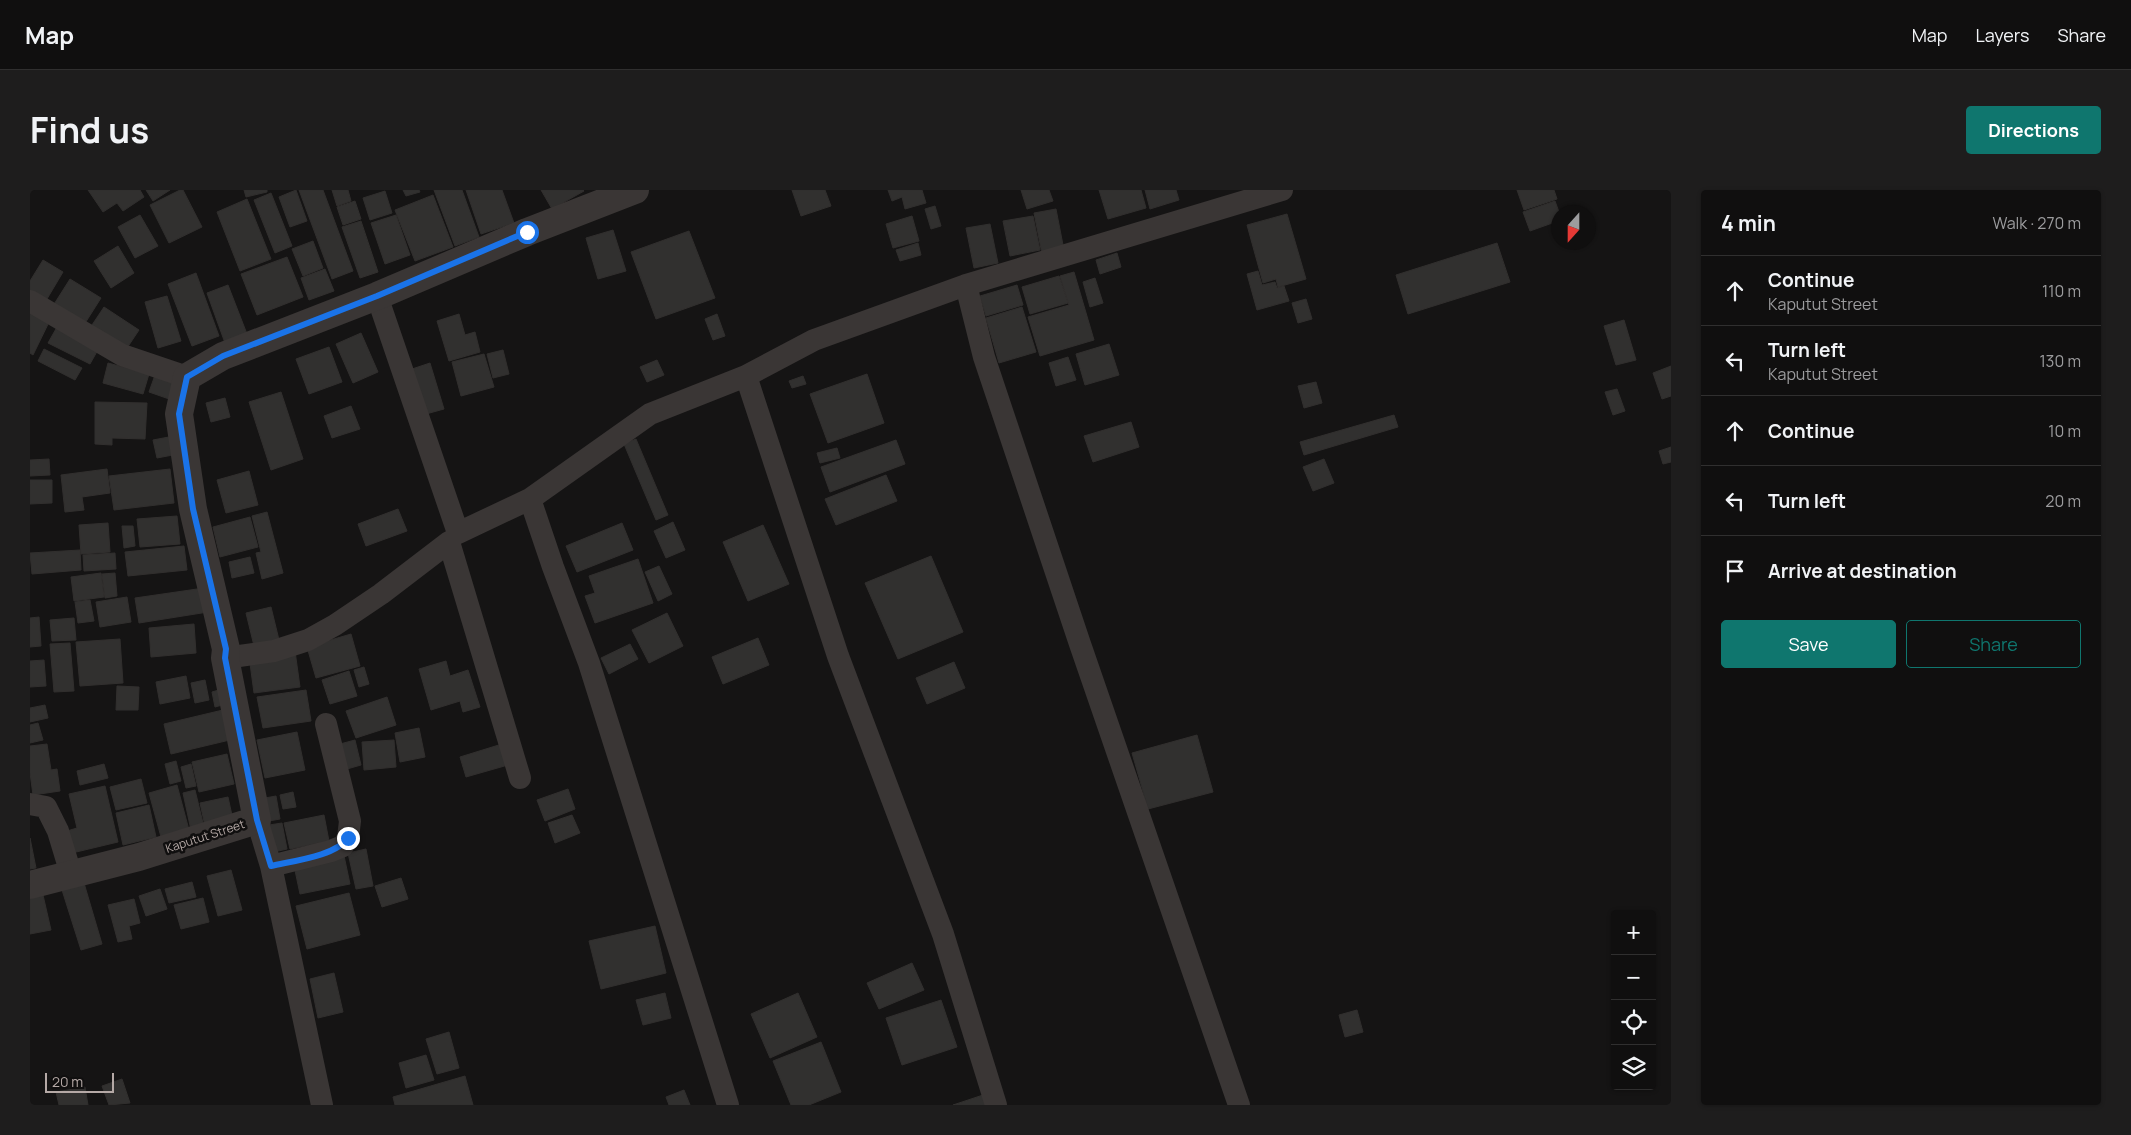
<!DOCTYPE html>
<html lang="en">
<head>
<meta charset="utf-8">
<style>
	:root { --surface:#100f0f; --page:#1e1d1d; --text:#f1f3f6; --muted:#9c9c9e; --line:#302f2f; --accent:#0f766e }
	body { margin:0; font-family:Manrope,sans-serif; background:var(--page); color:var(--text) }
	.controls { position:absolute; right:15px; bottom:15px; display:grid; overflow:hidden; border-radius:5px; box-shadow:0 1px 4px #0004 }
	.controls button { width:45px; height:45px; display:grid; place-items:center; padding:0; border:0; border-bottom:1px solid var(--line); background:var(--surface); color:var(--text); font:25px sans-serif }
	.compass { position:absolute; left:1521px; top:15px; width:45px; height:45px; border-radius:50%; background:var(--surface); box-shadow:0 1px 4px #0004; rotate:201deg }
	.scale { position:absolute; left:15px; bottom:12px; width:69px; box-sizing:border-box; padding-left:5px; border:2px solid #b5a9a6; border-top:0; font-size:14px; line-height:18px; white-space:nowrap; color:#b5a9a6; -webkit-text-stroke:4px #100f0f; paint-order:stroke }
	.stop { position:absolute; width:15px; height:15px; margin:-11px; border:4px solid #1a73e8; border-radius:50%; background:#fff }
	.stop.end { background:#1a73e8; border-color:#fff; box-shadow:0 1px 5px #0008 }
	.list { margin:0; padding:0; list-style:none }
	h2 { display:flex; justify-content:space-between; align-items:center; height:65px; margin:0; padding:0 20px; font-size:21px }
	h2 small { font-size:16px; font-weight:400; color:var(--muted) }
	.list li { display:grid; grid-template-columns:32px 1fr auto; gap:15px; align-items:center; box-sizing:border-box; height:70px; padding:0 20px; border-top:1px solid var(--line) }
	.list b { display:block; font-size:19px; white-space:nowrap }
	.list p { margin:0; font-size:16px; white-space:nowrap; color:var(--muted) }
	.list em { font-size:16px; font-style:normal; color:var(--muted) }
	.actions { display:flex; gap:10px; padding:15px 20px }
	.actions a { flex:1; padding:11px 0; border:1px solid var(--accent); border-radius:5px; text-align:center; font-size:18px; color:var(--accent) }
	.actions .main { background:var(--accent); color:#fff }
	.icon { flex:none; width:28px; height:28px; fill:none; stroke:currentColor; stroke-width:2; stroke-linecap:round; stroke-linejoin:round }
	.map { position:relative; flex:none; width:1641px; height:915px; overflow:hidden; border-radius:5px }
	header { display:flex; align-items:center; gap:30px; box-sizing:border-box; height:70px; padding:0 25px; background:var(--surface); border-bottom:1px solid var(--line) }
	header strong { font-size:24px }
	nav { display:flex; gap:28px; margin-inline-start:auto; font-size:18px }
	.intro { display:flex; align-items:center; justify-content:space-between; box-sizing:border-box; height:120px; padding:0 30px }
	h1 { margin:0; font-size:35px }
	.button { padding:12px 22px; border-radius:5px; background:var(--accent); color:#fff; font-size:18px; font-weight:700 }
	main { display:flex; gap:30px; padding:0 30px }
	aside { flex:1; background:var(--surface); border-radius:5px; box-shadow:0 1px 4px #0004 }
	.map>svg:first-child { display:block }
	.building { fill:#31302f; stroke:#312f2e }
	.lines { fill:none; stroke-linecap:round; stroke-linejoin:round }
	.minor { stroke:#3a3635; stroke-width:22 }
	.tertiary { stroke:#3a3635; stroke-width:28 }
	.route { stroke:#1a73e8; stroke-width:6 }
	.labels { text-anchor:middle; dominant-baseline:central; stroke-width:5; stroke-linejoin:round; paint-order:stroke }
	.street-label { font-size:12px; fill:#b5a9a6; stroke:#100f0f }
</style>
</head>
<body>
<header>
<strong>Map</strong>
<nav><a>Map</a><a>Layers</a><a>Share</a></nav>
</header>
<div class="intro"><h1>Find us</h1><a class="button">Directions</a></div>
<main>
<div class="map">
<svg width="1641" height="915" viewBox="0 0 1641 915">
	<rect width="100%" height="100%" fill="#151414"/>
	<!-- building -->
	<path class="building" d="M 58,0 L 110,0 L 114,7 L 93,21 L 87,13 L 73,22 Z
		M 116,0 L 140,0 L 123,11 Z
		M 150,0 L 153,0 L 172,37 L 139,53 L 120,15 Z
		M 214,0 L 237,0 L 237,2 L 216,7 Z
		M 266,0 L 277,31 L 260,37 L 249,7 Z
		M 269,0 L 293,0 L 323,81 L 302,89 Z
		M 302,0 L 318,0 L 321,11 L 307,16 Z
		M 373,0 L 389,0 L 390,2 L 376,6 Z
		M 404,0 L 432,0 L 449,47 L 425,56 Z
		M 436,0 L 472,0 L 484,33 L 451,44 Z
		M 511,0 L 553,0 L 554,1 L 522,19 Z
		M 762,0 L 795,0 L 801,16 L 771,26 Z
		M 858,0 L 892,0 L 896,13 L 875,19 L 872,7 L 862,11 Z
		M 991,0 L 1019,0 L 1023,11 L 997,19 Z
		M 1069,0 L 1111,0 L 1116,18 L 1078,29 Z
		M 1115,0 L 1146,0 L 1149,10 L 1120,19 Z
		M 1487,0 L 1524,0 L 1527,9 L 1494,20 Z
		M 355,1 L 362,23 L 340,30 L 333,8 Z
		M 241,3 L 262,56 L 245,63 L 224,10 Z
		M 403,5 L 423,57 L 385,71 L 365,20 Z
		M 217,9 L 241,69 L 210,81 L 187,22 Z
		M 325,11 L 331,29 L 313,35 L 307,17 Z
		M 1525,11 L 1529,22 L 1528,31 L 1500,41 L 1493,22 Z
		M 905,16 L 911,36 L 901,39 L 895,19 Z
		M 1026,19 L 1034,60 L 1012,64 L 1004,23 Z
		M 1257,24 L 1276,89 L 1248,97 L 1246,89 L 1233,93 L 1217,35 Z
		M 110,25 L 128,56 L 105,68 L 88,37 Z
		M 366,25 L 380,65 L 355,74 L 341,33 Z
		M 882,26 L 889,51 L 863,58 L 856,34 Z
		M 1003,26 L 1010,60 L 980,66 L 973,31 Z
		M 331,31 L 348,82 L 330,88 L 312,37 Z
		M 960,34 L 968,73 L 944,78 L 936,38 Z
		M 583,40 L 596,81 L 568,89 L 556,48 Z
		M 659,41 L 685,108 L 626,129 L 601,62 Z
		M 283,51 L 293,78 L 273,86 L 262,59 Z
		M 888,53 L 891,65 L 870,71 L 866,60 Z
		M 1467,53 L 1480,92 L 1378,124 L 1366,85 Z
		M 88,56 L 104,83 L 81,98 L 64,71 Z
		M 1087,63 L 1091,77 L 1070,84 L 1066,70 Z
		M 257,67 L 273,107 L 227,125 L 211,84 Z
		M 13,70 L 33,82 L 14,114 L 0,105 L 0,91 Z
		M 295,79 L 304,101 L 279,110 L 271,88 Z
		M 1228,81 L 1232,95 L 1245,92 L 1247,98 L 1254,96 L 1259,111 L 1227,120 L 1217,84 Z
		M 1044,82 L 1064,150 L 1010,166 L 998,127 L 1039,115 L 1030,86 Z
		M 166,83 L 189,146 L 162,156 L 138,94 Z
		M 1029,86 L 1038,113 L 1000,124 L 992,97 Z
		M 1065,88 L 1073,113 L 1060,117 L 1053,92 Z
		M 40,89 L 71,108 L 52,138 L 21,119 Z
		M 198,95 L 217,144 L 195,153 L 177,103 Z
		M 987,95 L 993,115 L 956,126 L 950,106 Z
		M 137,106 L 151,151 L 128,158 L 115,112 Z
		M 1276,109 L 1282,129 L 1268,133 L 1262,113 Z
		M 74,117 L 109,140 L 95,161 L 60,138 Z
		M 992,117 L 1006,162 L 969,173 L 956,128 Z
		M 0,123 L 22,126 L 3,165 L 0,163 Z
		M 429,124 L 435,145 L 445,142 L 450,162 L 419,171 L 407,131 Z
		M 687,124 L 695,146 L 683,150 L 675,129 Z
		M 1594,130 L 1606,170 L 1586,175 L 1574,136 Z
		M 27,137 L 69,158 L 60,174 L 18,153 Z
		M 331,143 L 348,182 L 323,193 L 306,154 Z
		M 1079,154 L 1089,185 L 1055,195 L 1046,164 Z
		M 299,157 L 312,192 L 279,204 L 266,169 Z
		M 14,159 L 52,178 L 45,190 L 8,171 Z
		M 473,160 L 479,184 L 463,188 L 457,164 Z
		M 454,164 L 464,197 L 431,206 L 422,172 Z
		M 1038,167 L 1046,190 L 1026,196 L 1019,173 Z
		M 627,170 L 634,185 L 617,192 L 610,177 Z
		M 78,173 L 119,184 L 113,204 L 73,193 Z
		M 400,173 L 414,219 L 396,224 L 382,179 Z
		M 1641,176 L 1641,206 L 1632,209 L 1623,183 Z
		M 837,184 L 854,233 L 798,253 L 780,204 Z
		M 125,185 L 147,192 L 142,210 L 119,202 Z
		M 773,186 L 776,194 L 762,198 L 759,191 Z
		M 1286,192 L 1292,213 L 1274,218 L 1268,196 Z
		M 1587,199 L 1595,221 L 1583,225 L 1575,202 Z
		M 251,202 L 273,269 L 241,280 L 219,212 Z
		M 195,208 L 200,227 L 181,232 L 176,213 Z
		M 65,212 L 117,213 L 115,249 L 82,248 L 82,255 L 65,254 Z
		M 321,216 L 330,239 L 302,248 L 294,226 Z
		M 1364,225 L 1368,237 L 1274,265 L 1270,252 Z
		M 1101,232 L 1109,257 L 1063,272 L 1054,246 Z
		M 144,246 L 148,264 L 127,268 L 123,250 Z
		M 606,249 L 638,325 L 626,330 L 594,254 Z
		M 866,250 L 875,274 L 800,302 L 791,277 Z
		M 1641,257 L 1641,272 L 1633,274 L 1629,261 Z
		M 807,258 L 810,268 L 790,273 L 787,263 Z
		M 19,269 L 20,285 L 0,286 L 0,270 Z
		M 1294,269 L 1304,293 L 1283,301 L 1273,277 Z
		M 77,279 L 80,303 L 52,307 L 54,320 L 35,322 L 31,285 Z
		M 140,279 L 144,313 L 84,320 L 79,286 Z
		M 219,281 L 228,315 L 196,323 L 187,290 Z
		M 856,285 L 867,311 L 806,335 L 795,309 Z
		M 0,290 L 22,290 L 22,313 L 0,314 Z
		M 368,319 L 377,341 L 336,356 L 328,334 Z
		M 237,322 L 253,383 L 232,389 L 226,363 L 231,362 L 222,326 Z
		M 147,326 L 150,354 L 110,357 L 107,329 Z
		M 220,327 L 228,357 L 190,367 L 183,337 Z
		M 643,332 L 655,360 L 636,368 L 624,341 Z
		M 78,333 L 80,362 L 51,364 L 49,335 Z
		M 592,333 L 603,360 L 547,382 L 536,356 Z
		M 733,335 L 759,394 L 718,411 L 693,352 Z
		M 92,336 L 103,336 L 105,356 L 94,358 Z
		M 154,356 L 157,380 L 98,386 L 95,362 Z
		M 50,360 L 51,380 L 2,384 L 0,363 Z
		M 85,363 L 86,379 L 54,381 L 53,365 Z
		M 901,366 L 933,442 L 868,469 L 835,393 Z
		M 220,367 L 224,383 L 202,388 L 199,372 Z
		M 608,369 L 623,413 L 565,433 L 555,406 L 565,403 L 559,386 Z
		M 629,376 L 642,404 L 628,411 L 615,382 Z
		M 71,383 L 74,407 L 44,411 L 41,387 Z
		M 85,383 L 87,406 L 75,408 L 72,384 Z
		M 174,398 L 178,422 L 109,433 L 105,408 Z
		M 97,407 L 101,432 L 70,437 L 66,412 Z
		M 60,410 L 64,431 L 48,433 L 45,412 Z
		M 241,417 L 250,454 L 225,460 L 216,423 Z
		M 637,423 L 653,456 L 619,473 L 602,440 Z
		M 9,427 L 11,456 L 0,457 L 0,428 Z
		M 44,428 L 46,450 L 22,451 L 20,430 Z
		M 164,434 L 166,463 L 121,467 L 119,438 Z
		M 321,444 L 330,476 L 286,488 L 277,457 Z
		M 728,448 L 739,475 L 693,494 L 682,467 Z
		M 90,449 L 93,493 L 50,496 L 46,452 Z
		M 40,453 L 44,501 L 24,502 L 20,454 Z
		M 600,454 L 608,469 L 579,484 L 571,468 Z
		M 265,461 L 270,497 L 224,503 L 219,466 Z
		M 14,470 L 16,496 L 0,497 L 0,471 Z
		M 416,471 L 420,486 L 438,480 L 450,517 L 433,522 L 430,511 L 401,520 L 389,479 Z
		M 924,472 L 935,498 L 897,514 L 886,488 Z
		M 334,477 L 339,494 L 329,497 L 324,480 Z
		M 319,481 L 327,506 L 300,514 L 292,490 Z
		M 156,486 L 160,508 L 130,514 L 126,492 Z
		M 175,490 L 179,510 L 165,513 L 161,493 Z
		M 87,496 L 109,497 L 108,520 L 86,520 Z
		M 192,499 L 196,514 L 185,517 L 182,502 Z
		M 276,500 L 281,531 L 233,538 L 227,507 Z
		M 357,507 L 366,535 L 326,548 L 316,521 Z
		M 15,515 L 18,528 L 0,532 L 0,518 Z
		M 197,519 L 204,549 L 141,564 L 134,534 Z
		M 8,533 L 13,550 L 0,553 L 0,535 Z
		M 389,538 L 395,567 L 370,572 L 365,543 Z
		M 267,542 L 275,580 L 235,588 L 227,550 Z
		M 1167,545 L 1183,602 L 1118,619 L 1102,563 Z
		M 325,550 L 331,575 L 317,579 L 310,554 Z
		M 364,550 L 366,577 L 334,580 L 332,552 Z
		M 17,554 L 21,580 L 27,579 L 30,601 L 3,605 L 0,583 L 0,556 Z
		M 472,554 L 478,575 L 436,587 L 430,567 Z
		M 197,564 L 204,594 L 169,602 L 162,572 Z
		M 146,571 L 151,591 L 140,594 L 135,574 Z
		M 74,574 L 78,588 L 50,595 L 47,581 Z
		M 161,574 L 166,596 L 156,598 L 151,577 Z
		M 111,589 L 117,613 L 86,620 L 80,597 Z
		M 147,595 L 159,640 L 131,647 L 119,603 Z
		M 75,596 L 88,652 L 42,663 L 37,641 L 47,638 L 39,604 Z
		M 538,599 L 545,619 L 515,631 L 507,610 Z
		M 165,600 L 174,637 L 161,640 L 153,603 Z
		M 263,602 L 266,617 L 253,619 L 250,605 Z
		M 246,606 L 250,629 L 239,631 L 235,608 Z
		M 198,607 L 203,630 L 175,636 L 170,613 Z
		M 119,615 L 126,647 L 93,655 L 86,623 Z
		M 294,625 L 299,651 L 260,659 L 254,633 Z
		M 542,625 L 550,643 L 525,653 L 518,633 Z
		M 252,633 L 257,659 L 244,662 L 239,635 Z
		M 0,648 L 6,678 L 0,679 Z
		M 336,659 L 343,696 L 326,699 L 318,663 Z
		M 313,661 L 320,694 L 270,704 L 263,671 Z
		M 201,680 L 212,720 L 188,726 L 177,686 Z
		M 371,688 L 378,709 L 352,717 L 345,696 Z
		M 162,692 L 166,707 L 139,713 L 135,699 Z
		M 54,693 L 72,754 L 51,760 L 32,700 Z
		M 130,699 L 137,719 L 116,726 L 109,706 Z
		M 319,703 L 330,745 L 277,759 L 266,716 Z
		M 13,705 L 21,740 L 0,744 L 0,708 Z
		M 173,708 L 179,732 L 151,739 L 144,715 Z
		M 104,709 L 110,733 L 99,736 L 102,749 L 88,752 L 78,715 Z
		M 625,736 L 636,783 L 571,799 L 559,751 Z
		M 882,773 L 894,800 L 849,819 L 837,793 Z
		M 304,783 L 313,822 L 288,828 L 280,789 Z
		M 635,803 L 641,828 L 613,835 L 606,810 Z
		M 768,803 L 787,847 L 740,868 L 721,824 Z
		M 911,810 L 927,857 L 872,875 L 856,828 Z
		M 1327,820 L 1333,842 L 1315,847 L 1309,825 Z
		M 419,842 L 429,878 L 407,884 L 396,849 Z
		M 791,852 L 811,902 L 779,915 L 761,915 L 743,871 Z
		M 396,865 L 404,890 L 376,898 L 369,873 Z
		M 435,886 L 443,915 L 365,915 L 363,907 Z
		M 92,889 L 100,913 L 79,915 L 72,896 Z
		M 55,897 L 58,915 L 29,915 L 26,902 Z
		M 654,900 L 660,915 L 639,915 L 636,907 Z
		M 953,905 L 956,915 L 923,915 Z"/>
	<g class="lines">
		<!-- minor -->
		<path class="minor" d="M 936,95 L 954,167 L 1050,454 L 1209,915
			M 347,106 L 428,343 L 500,309 L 523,377 L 559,473 L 698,915
			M 0,111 L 92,165 L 157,187
			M 716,186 L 808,466 L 913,744 L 966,915
			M 500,309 L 620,224 L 716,186 L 784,150 L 936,95 L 1252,0
			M 195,468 L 244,461 L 278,450 L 305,435 L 351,404 L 419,352 L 490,588
			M 0,614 L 16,617 L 28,641 L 41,684
			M 227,630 L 241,676 L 292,915
			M 241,676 L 301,661 L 313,656 L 318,648 L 320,631 L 296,534"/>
		<!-- tertiary -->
		<path class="tertiary" d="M 0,695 L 109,667 L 227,630 L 195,468 L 196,459 L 163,319 L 149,224 L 157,187 L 193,166 L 347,106 L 497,42 L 605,0"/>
	</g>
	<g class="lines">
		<!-- route -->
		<path class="route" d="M 318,648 C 306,666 262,671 241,676 L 227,630 L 195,468 L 196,459 L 163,319 L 149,224 L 157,187 L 193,166 L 347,106 L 497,42"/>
	</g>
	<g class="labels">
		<!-- street labels -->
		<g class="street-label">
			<text transform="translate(175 646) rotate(-18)">Kaputut Street</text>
		</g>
	</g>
</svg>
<div class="controls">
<button>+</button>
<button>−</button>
<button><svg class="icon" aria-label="locate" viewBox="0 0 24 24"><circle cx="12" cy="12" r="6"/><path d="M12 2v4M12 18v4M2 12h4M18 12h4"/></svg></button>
<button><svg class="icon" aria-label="layers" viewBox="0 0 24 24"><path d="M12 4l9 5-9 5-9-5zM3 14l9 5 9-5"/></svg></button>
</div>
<svg class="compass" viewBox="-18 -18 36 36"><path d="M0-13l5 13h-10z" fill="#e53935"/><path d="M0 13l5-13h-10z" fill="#9c9c9e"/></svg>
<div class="scale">20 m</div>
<div class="stop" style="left:497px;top:42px"></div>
<div class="stop end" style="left:318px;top:648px"></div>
</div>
<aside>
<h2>4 min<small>Walk · 270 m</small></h2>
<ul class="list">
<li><svg class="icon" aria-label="ahead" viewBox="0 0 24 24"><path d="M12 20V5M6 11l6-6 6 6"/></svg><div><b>Continue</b><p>Kaputut Street</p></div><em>110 m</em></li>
<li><svg class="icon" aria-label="left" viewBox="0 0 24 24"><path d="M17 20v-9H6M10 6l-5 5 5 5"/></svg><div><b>Turn left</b><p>Kaputut Street</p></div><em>130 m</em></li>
<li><svg class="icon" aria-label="ahead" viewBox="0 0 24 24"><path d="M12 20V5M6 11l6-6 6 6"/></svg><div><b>Continue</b></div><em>10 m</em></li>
<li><svg class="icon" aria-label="left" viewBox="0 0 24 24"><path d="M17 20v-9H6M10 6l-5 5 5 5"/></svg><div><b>Turn left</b></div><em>20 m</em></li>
<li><svg class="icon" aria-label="arrive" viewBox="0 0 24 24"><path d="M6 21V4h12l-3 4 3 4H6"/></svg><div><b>Arrive at destination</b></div></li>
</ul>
<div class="actions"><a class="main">Save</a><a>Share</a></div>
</aside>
</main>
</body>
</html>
